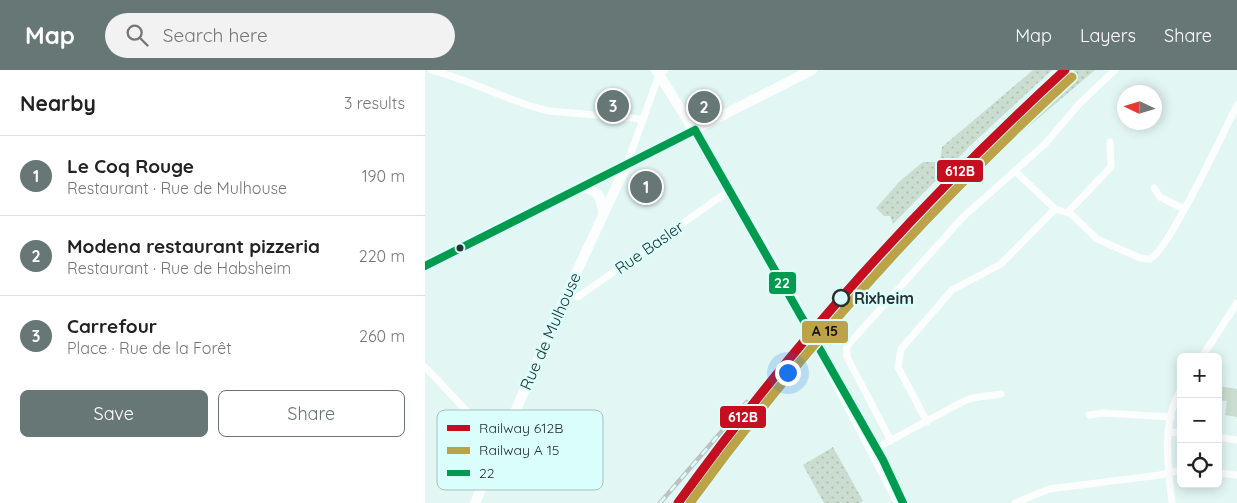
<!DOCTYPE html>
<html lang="en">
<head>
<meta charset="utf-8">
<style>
	:root { --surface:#fff; --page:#f2f2f2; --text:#222; --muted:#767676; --line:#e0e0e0; --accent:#677775 }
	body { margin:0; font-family:Quicksand,sans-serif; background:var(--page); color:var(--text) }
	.controls { position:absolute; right:15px; bottom:15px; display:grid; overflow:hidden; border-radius:8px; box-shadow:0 2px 12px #0003 }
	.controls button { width:45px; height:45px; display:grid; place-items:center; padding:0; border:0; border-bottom:1px solid var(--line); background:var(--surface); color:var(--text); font:25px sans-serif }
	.compass { position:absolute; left:692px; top:15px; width:45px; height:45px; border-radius:50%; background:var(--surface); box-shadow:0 2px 12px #0003; rotate:274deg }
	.you { position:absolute; left:362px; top:302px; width:18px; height:18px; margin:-12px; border:4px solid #fff; border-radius:50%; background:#1a73e8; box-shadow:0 0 0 8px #1a73e833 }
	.badge { display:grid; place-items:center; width:32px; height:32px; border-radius:50%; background:var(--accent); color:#fff; font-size:16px; font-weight:700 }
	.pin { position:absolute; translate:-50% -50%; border:2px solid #fff; box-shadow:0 1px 5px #0006 }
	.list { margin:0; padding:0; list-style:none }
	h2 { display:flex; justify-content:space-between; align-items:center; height:65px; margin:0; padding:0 20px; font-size:21px }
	h2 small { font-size:16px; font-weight:400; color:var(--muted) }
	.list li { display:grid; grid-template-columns:32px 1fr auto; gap:15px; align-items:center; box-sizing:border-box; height:80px; padding:0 20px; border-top:1px solid var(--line) }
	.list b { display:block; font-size:19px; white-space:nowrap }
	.list p { margin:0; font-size:16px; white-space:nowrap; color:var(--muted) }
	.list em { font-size:16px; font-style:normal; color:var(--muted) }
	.actions { display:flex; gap:10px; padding:15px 20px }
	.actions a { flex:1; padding:11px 0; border:1px solid var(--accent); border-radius:8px; text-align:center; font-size:18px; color:var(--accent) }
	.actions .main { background:var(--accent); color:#fff }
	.icon { flex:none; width:28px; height:28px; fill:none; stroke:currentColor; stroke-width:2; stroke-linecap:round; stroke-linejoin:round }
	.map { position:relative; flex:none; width:812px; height:433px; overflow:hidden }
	header { display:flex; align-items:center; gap:30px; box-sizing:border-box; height:70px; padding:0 25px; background:var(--accent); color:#fff }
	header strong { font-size:24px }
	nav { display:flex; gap:28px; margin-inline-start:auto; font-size:18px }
	.search { width:350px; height:45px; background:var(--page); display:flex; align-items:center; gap:12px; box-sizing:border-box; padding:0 18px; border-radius:28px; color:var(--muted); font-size:19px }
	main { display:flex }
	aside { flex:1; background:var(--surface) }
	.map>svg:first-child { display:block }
	.grass { fill:url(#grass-dots) }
	.garden { fill:#caddd0 }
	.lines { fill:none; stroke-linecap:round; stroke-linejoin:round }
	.street { stroke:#fbfefd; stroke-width:7 }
	.secondary { stroke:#fbfefd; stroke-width:10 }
	.primary { stroke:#fbfefd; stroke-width:10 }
	.rail-casing { stroke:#bcc1c1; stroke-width:4.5 }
	.rail { stroke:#dafefb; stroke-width:2.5; stroke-dasharray:8; stroke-linecap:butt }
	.bus-1-casing { stroke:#dafefb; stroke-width:11 }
	.bus-1 { stroke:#009b4e; stroke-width:8 }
	.rail-1-casing { stroke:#dafefb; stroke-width:12 }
	.rail-2-casing { stroke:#dafefb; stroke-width:12 }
	.rail-1 { stroke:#c50e1f; stroke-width:9 }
	.rail-2 { stroke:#bda348; stroke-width:9 }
	.bus-dot { fill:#253231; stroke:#dafefb; stroke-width:2 }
	.stop-dot { fill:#dafefb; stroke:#253231; stroke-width:2.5 }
	.labels { text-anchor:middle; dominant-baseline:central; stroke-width:5; stroke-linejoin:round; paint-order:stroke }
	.street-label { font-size:16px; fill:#253231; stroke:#dafefb }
	.stop-label { font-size:16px; font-weight:bold; fill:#253231; stroke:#dafefb; text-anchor:start }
	.key { fill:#dafefb; stroke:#a4c1be; stroke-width:1 }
	.key-label { font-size:14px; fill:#253231 }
	.line-badge { stroke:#dafefb; stroke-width:2 }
	.badge-label { font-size:14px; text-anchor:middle; font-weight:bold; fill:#fff }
	.pale-badge-label { font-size:14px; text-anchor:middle; font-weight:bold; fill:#111 }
</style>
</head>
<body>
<header>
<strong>Map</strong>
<div class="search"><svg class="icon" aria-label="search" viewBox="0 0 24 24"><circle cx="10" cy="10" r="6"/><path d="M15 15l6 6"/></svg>Search here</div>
<nav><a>Map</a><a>Layers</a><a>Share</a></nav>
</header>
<main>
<aside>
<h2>Nearby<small>3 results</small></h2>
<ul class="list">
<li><span class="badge">1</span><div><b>Le Coq Rouge</b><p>Restaurant · Rue de Mulhouse</p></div><em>190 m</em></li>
<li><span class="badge">2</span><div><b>Modena restaurant pizzeria</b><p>Restaurant · Rue de Habsheim</p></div><em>220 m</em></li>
<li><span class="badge">3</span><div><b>Carrefour</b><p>Place · Rue de la Forêt</p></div><em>260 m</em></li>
</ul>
<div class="actions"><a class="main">Save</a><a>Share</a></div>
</aside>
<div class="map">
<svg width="812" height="433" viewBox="0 0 812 433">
	<defs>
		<pattern id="grass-dots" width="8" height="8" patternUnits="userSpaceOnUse" patternTransform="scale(1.25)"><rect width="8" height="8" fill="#caddd0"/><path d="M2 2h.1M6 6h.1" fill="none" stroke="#adbeb3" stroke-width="1.8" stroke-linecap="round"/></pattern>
	</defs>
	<rect width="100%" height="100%" fill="#e2f6f4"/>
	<!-- grass -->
	<path class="grass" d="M 608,0 L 627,0 L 545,76 L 468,154 L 465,146 L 459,146 L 451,138 L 475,111 L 498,92 L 515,92 L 517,77 Z
		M 650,0 L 670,0 L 576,80 L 573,76 L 566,76 Z
		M 408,377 L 438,431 L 434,433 L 399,433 L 378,395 Z"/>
	<!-- garden -->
	<path class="garden" d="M 793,316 L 812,319 L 812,347 L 800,345 L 802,331 L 793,330 Z"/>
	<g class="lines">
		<!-- street -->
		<path class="street" d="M 6,0 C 47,10 83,32 124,41 L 218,49
			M 202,94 L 234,5 L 240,0
			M 591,102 L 630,139 L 646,144 L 672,169 L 715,188 L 725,189 C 744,180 799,61 812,35
			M 729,118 L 735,127 L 759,139
			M 643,142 L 686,97 L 685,72
			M 142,223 L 153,227 L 305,120
			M 777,287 L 812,233
			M 0,297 L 54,354 L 79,365
			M 664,345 L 678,343 L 746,347
			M 502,352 L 473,297 L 476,279 L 527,220 L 576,194 L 630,139
			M 744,362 L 756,363
			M 793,367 L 812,370
			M 466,371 L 422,287 L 422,276 L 538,147 L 619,75 L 655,33 L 690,0
			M 446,381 L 537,332 L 547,328 L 576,324
			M 793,403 L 812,405
			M 590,433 L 624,419 L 735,405 L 756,400
			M 747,433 C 743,398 736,351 756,320"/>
		<!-- secondary -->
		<path class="secondary" d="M 231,0 L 279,76 L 361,215 L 474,433"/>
		<!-- primary -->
		<path class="primary" d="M 156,117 C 173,121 176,125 178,142
			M 0,196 L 387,0
			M 50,433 L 146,214 L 201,96"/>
		<defs>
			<path id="rail" d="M 235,433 L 322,332"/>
		</defs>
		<!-- rail casing -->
		<use href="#rail" class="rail-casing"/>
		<!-- rail -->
		<use href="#rail" class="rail"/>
		<defs>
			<path id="bus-1" d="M 270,60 L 458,390 L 478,433
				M 0,196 L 270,60"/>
		</defs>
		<!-- bus-1 casing -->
		<use href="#bus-1" class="bus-1-casing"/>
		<!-- bus-1 -->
		<use href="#bus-1" class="bus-1"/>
		<defs>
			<path id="rail-1" d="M 253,433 C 370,271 493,135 640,0"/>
			<path id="rail-2" d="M 265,433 C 379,276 504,138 647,7"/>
		</defs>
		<!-- rail-1 casing -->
		<use href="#rail-1" class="rail-1-casing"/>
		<!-- rail-2 casing -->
		<use href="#rail-2" class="rail-2-casing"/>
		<!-- rail-1 -->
		<use href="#rail-1" class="rail-1"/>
		<!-- rail-2 -->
		<use href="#rail-2" class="rail-2"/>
	</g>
	<!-- markers -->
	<circle class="bus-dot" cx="35" cy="178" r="4.5"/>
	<circle class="stop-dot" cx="416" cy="228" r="8"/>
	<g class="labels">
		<!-- street labels -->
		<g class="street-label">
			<text transform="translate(224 177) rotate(-35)">Rue Basler</text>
			<text transform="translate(125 261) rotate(-66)">Rue de Mulhouse</text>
		</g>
		<!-- stop labels -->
		<g class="stop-label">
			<text x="429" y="228">Rixheim</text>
		</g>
	</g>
	<!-- legend -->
	<rect x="12" y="340" width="166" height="80" rx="8" class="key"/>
	<rect x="22" y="355" width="23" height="6" fill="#c50e1f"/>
	<rect x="22" y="377" width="23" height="7" fill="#bda348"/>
	<rect x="22" y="400" width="23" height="6" fill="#009b4e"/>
	<g class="key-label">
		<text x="54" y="363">Railway 612B</text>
		<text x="54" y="385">Railway A 15</text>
		<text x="54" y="408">22</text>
	</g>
	<g class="line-badge">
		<rect x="511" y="89" width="48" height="24" rx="5" fill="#c50e1f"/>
		<rect x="343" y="201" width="29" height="24" rx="5" fill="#009b4e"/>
		<rect x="376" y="250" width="48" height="24" rx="5" fill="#bda348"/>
		<rect x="294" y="335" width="48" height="24" rx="5" fill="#c50e1f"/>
	</g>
	<g class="badge-label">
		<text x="535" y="106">612B</text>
		<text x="357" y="218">22</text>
		<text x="318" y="352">612B</text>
	</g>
	<g class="pale-badge-label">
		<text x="400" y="266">A 15</text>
	</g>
</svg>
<div class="controls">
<button>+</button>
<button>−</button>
<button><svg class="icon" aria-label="locate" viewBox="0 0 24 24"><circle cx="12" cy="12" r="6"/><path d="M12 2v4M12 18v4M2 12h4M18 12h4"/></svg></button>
</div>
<svg class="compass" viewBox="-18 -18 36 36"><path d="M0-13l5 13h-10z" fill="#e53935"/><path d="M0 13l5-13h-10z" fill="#767676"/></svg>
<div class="you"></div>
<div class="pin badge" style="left:221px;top:117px">1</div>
<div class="pin badge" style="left:279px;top:37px">2</div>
<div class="pin badge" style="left:188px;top:36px">3</div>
</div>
</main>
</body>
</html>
